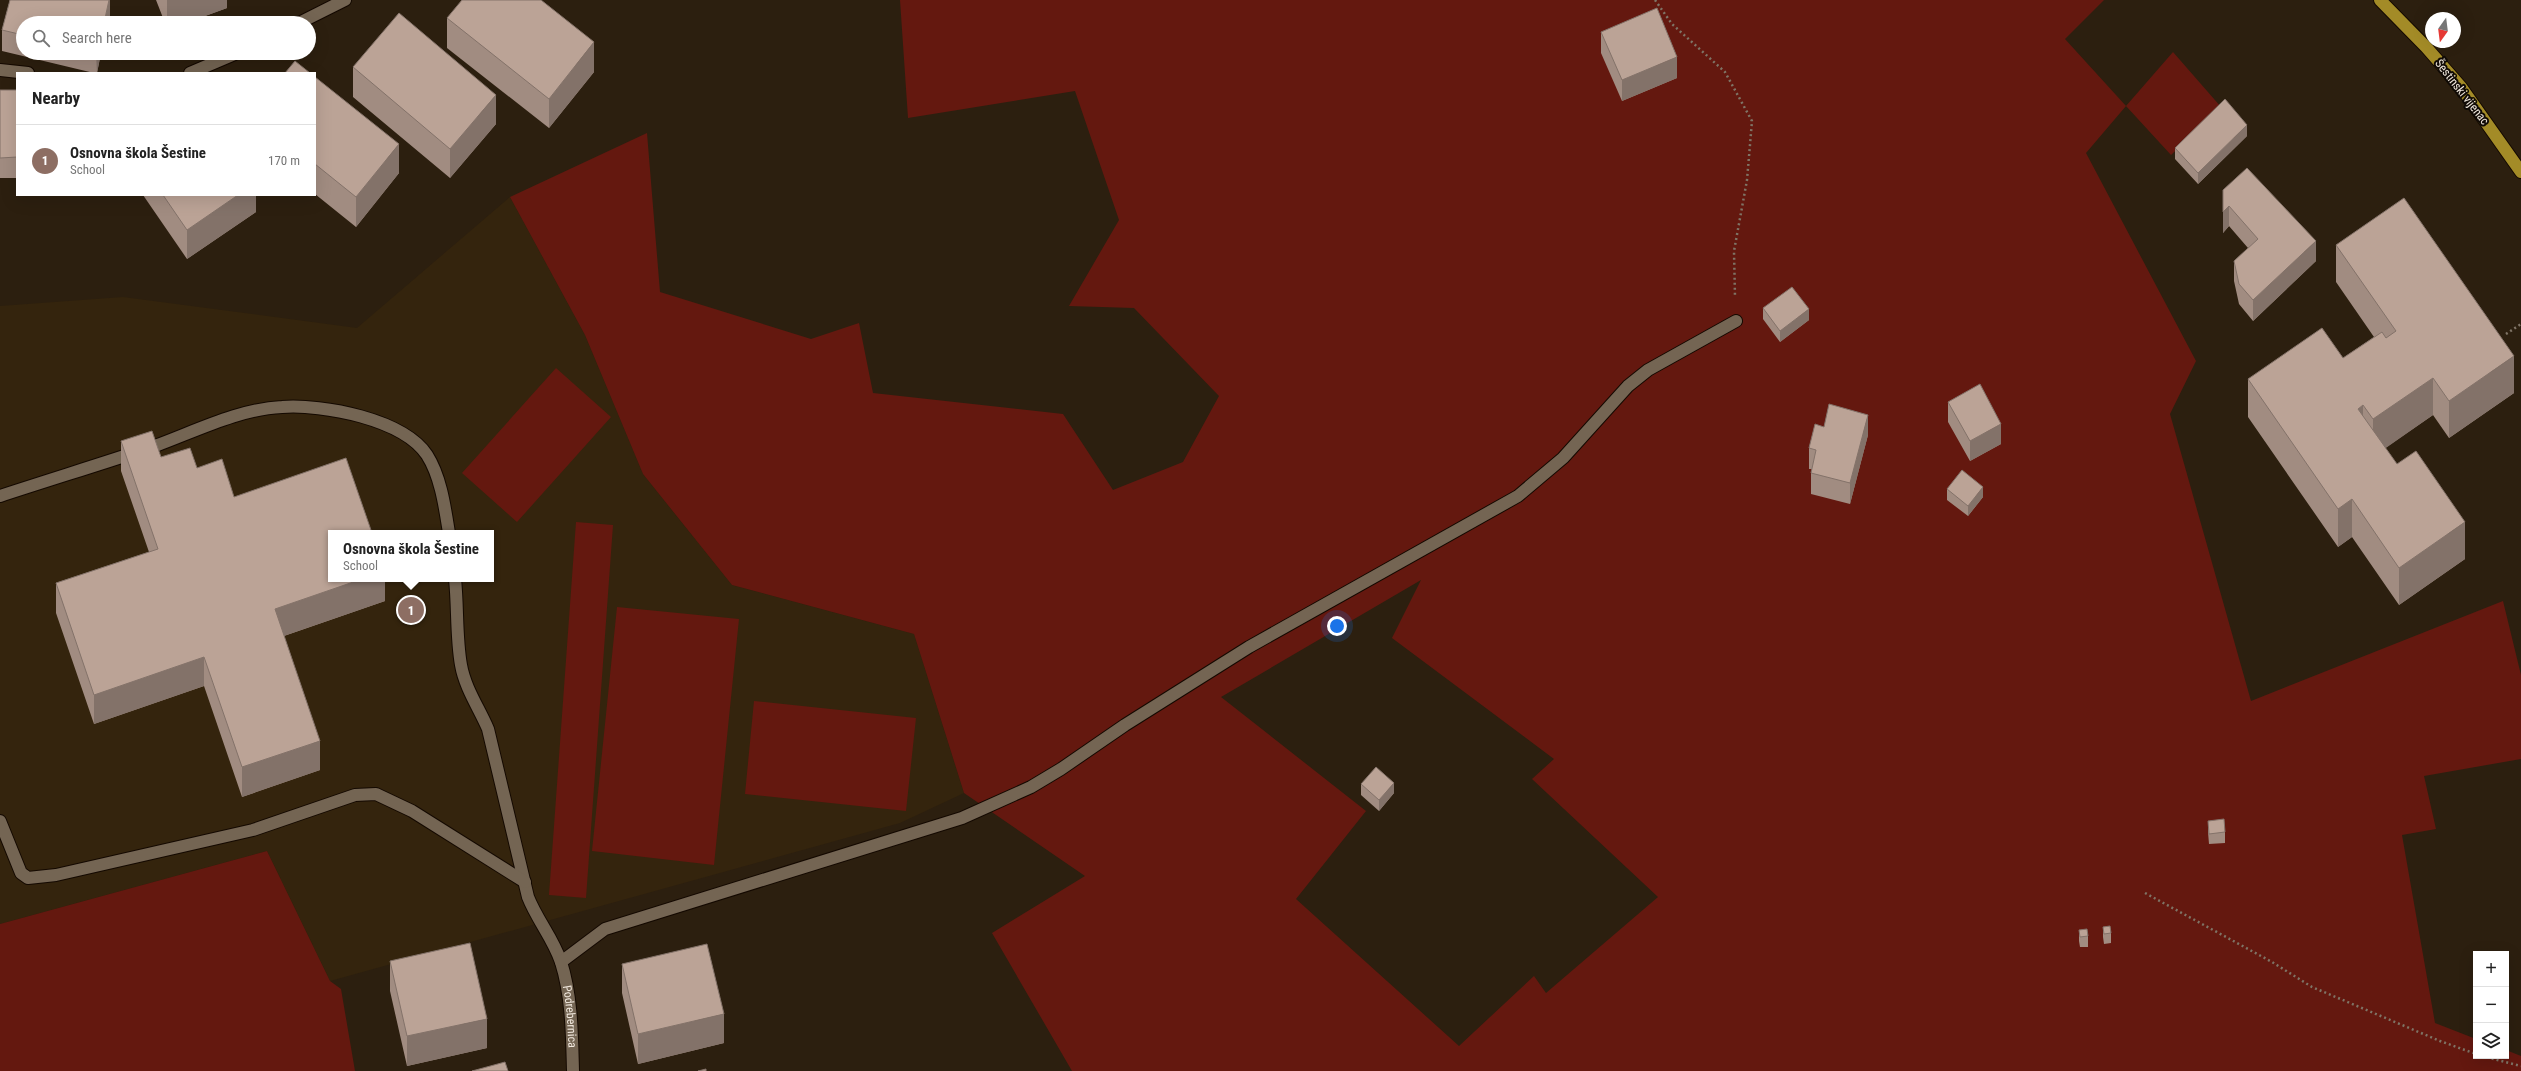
<!DOCTYPE html>
<html lang="en">
<head>
<meta charset="utf-8">
<style>
	:root { --surface:#fff; --page:#f2f2f2; --text:#222; --muted:#767676; --line:#e0e0e0; --accent:#d93025 }
	body { margin:0; font-family:"Roboto Condensed",sans-serif; background:var(--page); color:var(--text) }
	.controls { position:absolute; right:12px; bottom:12px; display:grid; overflow:hidden; border-radius:0px; box-shadow:0 4px 16px #0002 }
	.controls button { width:36px; height:36px; display:grid; place-items:center; padding:0; border:0; border-bottom:1px solid var(--line); background:var(--surface); color:var(--text); font:20px sans-serif }
	.compass { position:absolute; left:2425px; top:12px; width:36px; height:36px; border-radius:50%; background:var(--surface); box-shadow:0 4px 16px #0002; rotate:194deg }
	.you { position:absolute; left:1337px; top:626px; width:14px; height:14px; margin:-10px; border:3px solid #fff; border-radius:50%; background:#1a73e8; box-shadow:0 0 0 6px #1a73e833 }
	.badge { display:grid; place-items:center; width:26px; height:26px; border-radius:50%; background:var(--accent); color:#fff; font-size:13px; font-weight:700 }
	.pin { position:absolute; translate:-50% -50%; border:2px solid #fff; box-shadow:0 1px 4px #0006 }
	.popup { position:absolute; left:328px; top:530px; width:166px; height:52px; box-sizing:border-box; display:grid; place-content:center; border-radius:0px; background:var(--surface); filter:drop-shadow(0 1px 3px #0005); font-size:13px; white-space:nowrap; color:var(--muted) }
	.popup b { font-size:15px; color:var(--text) }
	.popup::after { content:''; position:absolute; left:50%; top:100%; margin-left:-8px; border:8px solid transparent; border-top-color:var(--surface) }
	.list { margin:0; padding:0; list-style:none }
	h2 { display:flex; justify-content:space-between; align-items:center; height:52px; margin:0; padding:0 16px; font-size:17px }
	h2 small { font-size:13px; font-weight:400; color:var(--muted) }
	.list li { display:grid; grid-template-columns:26px 1fr auto; gap:12px; align-items:center; box-sizing:border-box; height:72px; padding:0 16px; border-top:1px solid var(--line) }
	.list b { display:block; font-size:15px; white-space:nowrap }
	.list p { margin:0; font-size:13px; white-space:nowrap; color:var(--muted) }
	.list em { font-size:13px; font-style:normal; color:var(--muted) }
	.icon { flex:none; width:22px; height:22px; fill:none; stroke:currentColor; stroke-width:2; stroke-linecap:round; stroke-linejoin:round }
	.map { position:relative; flex:none; width:2521px; height:1071px; overflow:hidden }
	.search { position:absolute; background:var(--surface); box-shadow:0 4px 16px #0002; left:16px; top:16px; width:300px; height:44px; display:flex; align-items:center; gap:10px; box-sizing:border-box; padding:0 14px; border-radius:22px; color:var(--muted); font-size:15px }
	.panel { position:absolute; background:var(--surface); box-shadow:0 4px 16px #0002; left:16px; top:72px; width:300px; height:124px; border-radius:0px }
	.map>svg:first-child { display:block }
	.built { fill:#34240d; fill-rule:evenodd }
	.green { fill:#64180f; fill-rule:evenodd }
	.lines { fill:none; stroke-linecap:round; stroke-linejoin:round }
	.minor-casing { stroke:#140900; stroke-width:14 }
	.major-casing { stroke:#140900; stroke-width:14 }
	.path { stroke:#7f7466; stroke-width:2.5; stroke-dasharray:2 3; stroke-linecap:butt }
	.minor { stroke:#746553; stroke-width:12 }
	.major { stroke:#a38b27; stroke-width:12 }
	.wall { fill:#a18c81 }
	.shaded-wall { fill:#837269 }
	.building { fill:#bba396; stroke:#837269 }
	.labels { text-anchor:middle; dominant-baseline:central; stroke-width:4; stroke-linejoin:round; paint-order:stroke }
	.street-label { font-size:12px; fill:#f1e8de; stroke:#100a05 }
</style>
</head>
<body>
<div class="map">
<svg width="2521" height="1071" viewBox="0 0 2521 1071">
	<rect width="100%" height="100%" fill="#2c1f0f"/>
	<!-- built -->
	<path class="built" d="M 510,197 L 585,335 L 643,474 L 732,585 L 914,634 L 964,793 L 900,823 L 330,981 L 267,851 L 0,924 L 0,306 L 123,297 L 357,328 ZM 331,533 L 491,533 L 491,579 L 331,579 Z"/>
	<!-- green -->
	<path class="green" d="M 900,0 L 2104,0 L 2065,39 L 2126,106 L 2173,52 L 2221,107 L 2171,155 L 2126,106 L 2086,153 L 2196,361 L 2170,414 L 2251,701 L 2503,601 L 2521,675 L 2521,759 L 2424,776 L 2436,829 L 2402,835 L 2435,1023 L 2476,1039 L 2476,1056 L 2506,1056 L 2506,1050 L 2521,1056 L 2521,1071 L 1072,1071 L 992,933 L 1085,876 L 964,793 L 914,634 L 732,585 L 643,474 L 585,335 L 510,197 L 647,133 L 660,292 L 811,339 L 859,323 L 873,393 L 1063,414 L 1113,490 L 1183,462 L 1219,396 L 1134,308 L 1069,306 L 1119,220 L 1075,91 L 908,118 ZM 1421,580 L 1392,638 L 1554,759 L 1532,779 L 1658,897 L 1546,993 L 1534,976 L 1459,1046 L 1296,899 L 1366,811 L 1221,697 Z
		M 556,368 L 611,417 L 517,522 L 462,473 Z
		M 576,522 L 613,525 L 586,898 L 549,895 Z
		M 617,607 L 739,619 L 714,865 L 592,851 Z
		M 754,701 L 916,718 L 906,811 L 745,794 Z
		M 267,851 L 330,981 L 341,989 L 355,1071 L 0,1071 L 0,924 Z"/>
	<g class="lines">
		<defs>
			<g id="minor">
				<path d="M 299,23 L 345,0"/>
				<path d="M 0,70 L 28,73"/>
				<path d="M 190,73 L 237,53"/>
				<path d="M 0,496 C 52,479 104,463 155,446 C 196,431 239,409 282,407 C 323,404 403,419 427,455 C 441,477 445,508 449,533"/>
				<path id="s1" d="M 455,579 C 458,607 456,637 461,665 C 465,688 479,708 488,729 L 528,897 C 537,920 553,938 561,962 C 572,997 572,1035 573,1071"/>
				<path d="M 0,821 L 21,873 L 28,878 L 56,875 L 253,830 L 355,795 L 376,794 L 412,811 L 525,882"/>
				<path d="M 561,962 L 605,929 L 962,818 L 1031,787 L 1061,769 L 1125,725 L 1249,647 L 1518,496 L 1563,458 L 1628,386 L 1648,370 L 1736,321"/>
			</g>
			<path id="major" d="M 2380,0 L 2426,47 L 2461,87 L 2521,172"/>
		</defs>
		<!-- minor casing -->
		<use href="#minor" class="minor-casing"/>
		<!-- major casing -->
		<use href="#major" class="major-casing"/>
		<!-- path -->
		<path class="path" d="M 1655,0 L 1672,24 L 1725,72 L 1752,121 L 1747,180 L 1734,251 L 1735,297
			M 2506,334 L 2521,324
			M 2145,893 L 2272,962 L 2312,987 L 2440,1041 L 2476,1054
			M 2482,1056 L 2521,1066"/>
		<!-- minor -->
		<use href="#minor" class="minor"/>
		<!-- major -->
		<use href="#major" class="major"/>
	</g>
	<!-- wall -->
	<path class="wall" d="M 10,0 L 110,0 L 110,17 L 109,23 L 23,23 L 23,53 L 101,53 L 97,73 L 94,73 L 2,51 L 2,30 Z
		M 156,0 L 227,0 L 227,8 L 186,23 L 165,23 Z
		M 447,18 L 594,72 L 549,128 L 447,48 Z
		M 1601,32 L 1677,78 L 1622,101 L 1601,53 Z
		M 353,67 L 496,124 L 450,178 L 353,97 Z
		M 315,77 L 399,173 L 356,227 L 315,194 Z
		M 0,90 L 17,90 L 17,178 L 0,178 Z
		M 2247,136 L 2198,184 L 2175,159 L 2175,148 Z
		M 2223,190 L 2316,261 L 2253,321 L 2239,304 L 2234,281 L 2234,261 L 2248,248 L 2229,226 L 2223,233 Z
		M 143,195 L 256,195 L 256,212 L 187,259 Z
		M 2336,245 L 2514,393 L 2449,438 L 2433,415 L 2385,448 L 2465,559 L 2399,605 L 2352,537 L 2338,547 L 2248,417 L 2248,379 L 2343,358 L 2374,337 L 2336,282 Z
		M 1763,308 L 1809,320 L 1780,342 L 1763,319 Z
		M 1948,402 L 2001,444 L 1970,461 L 1948,422 Z
		M 1824,427 L 1868,435 L 1850,504 L 1811,494 L 1811,473 L 1812,469 L 1809,469 L 1809,448 Z
		M 121,441 L 161,457 L 197,468 L 234,497 L 385,579 L 385,601 L 284,636 L 320,770 L 242,797 L 204,686 L 94,724 L 56,613 L 56,583 L 149,552 L 121,471 Z
		M 1947,489 L 1983,497 L 1968,516 L 1947,500 Z
		M 1361,784 L 1394,793 L 1379,811 L 1361,795 Z
		M 2208,821 L 2225,832 L 2225,843 L 2209,844 L 2208,832 Z
		M 2103,927 L 2111,933 L 2111,943 L 2104,944 L 2103,937 Z
		M 2079,930 L 2088,936 L 2088,947 L 2080,947 L 2079,941 Z
		M 390,961 L 487,1048 L 407,1066 L 390,991 Z
		M 622,964 L 724,1043 L 638,1064 L 622,993 Z"/>
	<!-- shaded-wall -->
	<path class="shaded-wall" d="M 109,0 L 110,0 L 110,17 L 109,23 L 104,23 Z
		M 167,0 L 227,0 L 227,8 L 186,23 L 167,23 Z
		M 594,42 L 594,72 L 549,128 L 549,99 Z
		M 96,53 L 101,53 L 97,73 Z
		M 1677,57 L 1677,78 L 1622,101 L 1622,80 Z
		M 496,95 L 496,124 L 450,178 L 450,149 Z
		M 2247,125 L 2247,136 L 2198,184 L 2198,173 Z
		M 399,144 L 399,173 L 356,227 L 356,197 Z
		M 238,195 L 256,195 L 256,212 L 187,259 L 187,230 Z
		M 2229,206 L 2229,226 L 2223,233 L 2223,212 Z
		M 2316,241 L 2316,261 L 2253,321 L 2253,300 Z
		M 1809,309 L 1809,320 L 1780,342 L 1780,331 Z
		M 2514,356 L 2514,393 L 2449,438 L 2449,401 Z
		M 2433,378 L 2433,415 L 2373,457 L 2373,419 Z
		M 2363,405 L 2363,442 L 2358,409 Z
		M 1868,415 L 1868,435 L 1850,504 L 1850,483 Z
		M 2001,424 L 2001,444 L 1970,461 L 1970,441 Z
		M 1983,487 L 1983,497 L 1968,516 L 1968,506 Z
		M 2352,499 L 2352,537 L 2338,547 L 2338,509 Z
		M 2465,522 L 2465,559 L 2399,605 L 2399,568 Z
		M 362,579 L 385,579 L 385,601 L 275,639 L 275,609 Z
		M 204,657 L 204,686 L 94,724 L 94,695 Z
		M 320,741 L 320,770 L 242,797 L 242,767 Z
		M 1394,783 L 1394,793 L 1379,811 L 1379,800 Z
		M 724,1014 L 724,1043 L 638,1064 L 638,1034 Z
		M 487,1019 L 487,1048 L 407,1066 L 407,1036 Z"/>
	<!-- building -->
	<path class="building" d="M 10,0 L 109,0 L 104,23 L 23,23 L 23,35 L 2,30 Z
		M 462,0 L 541,0 L 594,42 L 549,99 L 447,18 Z
		M 1657,8 L 1677,57 L 1622,80 L 1601,32 Z
		M 399,13 L 496,95 L 450,149 L 353,67 Z
		M 295,61 L 310,73 L 285,73 Z
		M 315,77 L 399,144 L 356,197 L 315,164 Z
		M 0,90 L 17,90 L 17,157 L 0,158 Z
		M 2225,99 L 2247,125 L 2198,173 L 2175,148 Z
		M 2247,168 L 2316,241 L 2253,300 L 2239,284 L 2234,261 L 2258,239 L 2229,206 L 2223,212 L 2223,190 Z
		M 163,195 L 238,195 L 187,230 Z
		M 2404,198 L 2514,356 L 2449,401 L 2433,378 L 2373,419 L 2363,405 L 2358,409 L 2397,464 L 2416,451 L 2465,522 L 2399,568 L 2352,499 L 2338,509 L 2248,379 L 2322,328 L 2343,358 L 2382,332 L 2386,338 L 2396,331 L 2336,245 Z
		M 1792,287 L 1809,309 L 1780,331 L 1763,308 Z
		M 1980,384 L 2001,424 L 1970,441 L 1948,402 Z
		M 1829,404 L 1868,415 L 1850,483 L 1811,473 L 1816,450 L 1809,448 L 1815,424 L 1824,427 Z
		M 152,431 L 161,457 L 190,448 L 197,468 L 222,459 L 234,497 L 346,458 L 372,533 L 331,533 L 331,579 L 362,579 L 275,609 L 320,741 L 242,767 L 204,657 L 94,695 L 56,583 L 158,549 L 121,441 Z
		M 1962,470 L 1983,487 L 1968,506 L 1947,489 Z
		M 1376,767 L 1394,783 L 1379,800 L 1361,784 Z
		M 2224,819 L 2225,832 L 2209,834 L 2208,821 Z
		M 2110,926 L 2111,933 L 2104,934 L 2103,927 Z
		M 2087,929 L 2088,936 L 2080,937 L 2079,930 Z
		M 470,943 L 487,1019 L 407,1036 L 390,961 Z
		M 707,944 L 724,1014 L 638,1034 L 622,964 Z
		M 505,1062 L 508,1071 L 472,1071 Z
		M 706,1069 L 706,1071 L 698,1071 Z"/>
	<g class="labels">
		<!-- street labels -->
		<g class="street-label">
			<text transform="translate(2462 92) rotate(52)">Šestinski vijenac</text>
			<text stroke="none"><textPath href="#s1" startOffset="457">Podrebernica</textPath></text>
		</g>
	</g>
</svg>
<div class="controls">
<button>+</button>
<button>−</button>
<button><svg class="icon" aria-label="layers" viewBox="0 0 24 24"><path d="M12 4l9 5-9 5-9-5zM3 14l9 5 9-5"/></svg></button>
</div>
<svg class="compass" viewBox="-18 -18 36 36"><path d="M0-13l5 13h-10z" fill="#e53935"/><path d="M0 13l5-13h-10z" fill="#767676"/></svg>
<div class="you"></div>
<div class="pin badge" style="left:411px;top:610px;background:#8d6e63">1</div>
<div class="popup"><b>Osnovna škola Šestine</b>School</div>
<div class="search"><svg class="icon" aria-label="search" viewBox="0 0 24 24"><circle cx="10" cy="10" r="6"/><path d="M15 15l6 6"/></svg>Search here</div>
<section class="panel">
<h2>Nearby<small></small></h2>
<ul class="list">
<li><span class="badge" style="background:#8d6e63">1</span><div><b>Osnovna škola Šestine</b><p>School</p></div><em>170 m</em></li>
</ul>
</section>
</div>
</body>
</html>
